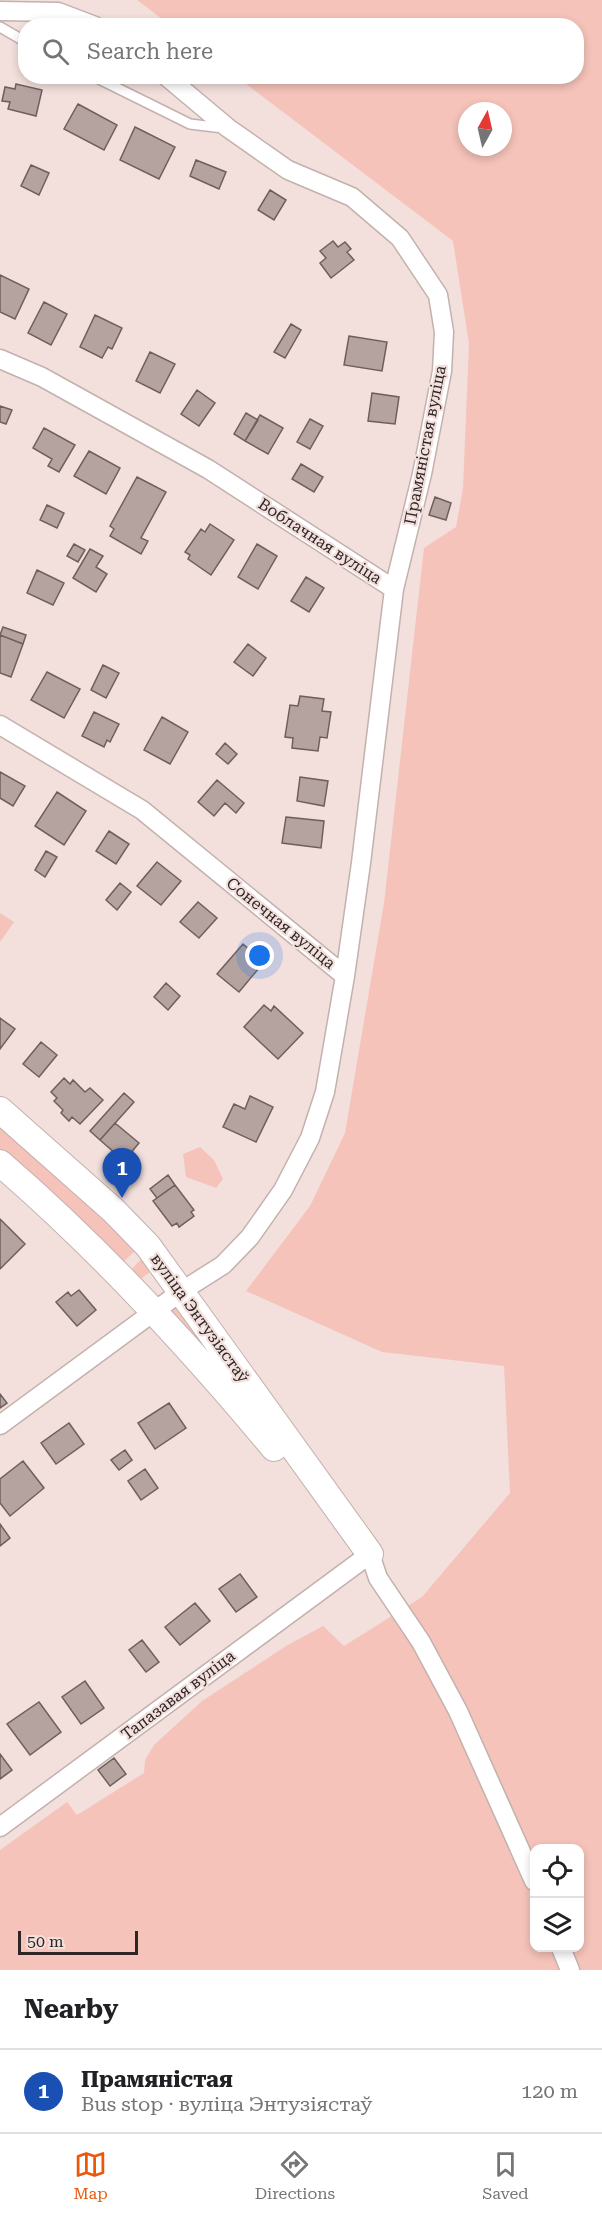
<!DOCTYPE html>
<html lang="en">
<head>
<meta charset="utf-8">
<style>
	:root { --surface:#fff; --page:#f6f6f6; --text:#202124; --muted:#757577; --line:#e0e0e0; --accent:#ea580c }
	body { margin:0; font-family:"Roboto Serif",serif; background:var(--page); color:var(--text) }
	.controls { position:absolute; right:18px; bottom:18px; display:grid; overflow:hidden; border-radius:12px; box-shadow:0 3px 9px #0003 }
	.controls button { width:54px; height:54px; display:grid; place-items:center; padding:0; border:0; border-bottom:2px solid var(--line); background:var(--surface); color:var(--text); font:30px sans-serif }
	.compass { position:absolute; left:458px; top:102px; width:54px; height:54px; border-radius:50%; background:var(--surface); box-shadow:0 3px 9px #0003; rotate:8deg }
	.scale { position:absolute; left:18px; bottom:15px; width:120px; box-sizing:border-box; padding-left:6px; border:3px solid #2d2625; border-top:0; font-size:16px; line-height:21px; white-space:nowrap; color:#2d2625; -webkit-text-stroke:4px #f3e0dd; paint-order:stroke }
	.you { position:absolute; left:260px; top:956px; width:21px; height:21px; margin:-15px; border:4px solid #fff; border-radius:50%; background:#1a73e8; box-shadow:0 0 0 9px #1a73e833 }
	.badge { display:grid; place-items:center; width:39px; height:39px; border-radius:50%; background:var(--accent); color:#fff; font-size:20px; font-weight:700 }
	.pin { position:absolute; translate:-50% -50px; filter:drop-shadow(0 2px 3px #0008) }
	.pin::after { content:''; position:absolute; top:32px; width:21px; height:18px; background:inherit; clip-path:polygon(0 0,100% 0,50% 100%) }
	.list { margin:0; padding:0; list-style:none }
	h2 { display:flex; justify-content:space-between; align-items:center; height:78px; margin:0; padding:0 24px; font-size:26px }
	h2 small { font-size:20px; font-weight:400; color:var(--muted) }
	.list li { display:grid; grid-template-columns:39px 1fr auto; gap:18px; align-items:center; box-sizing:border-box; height:84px; padding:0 24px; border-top:2px solid var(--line) }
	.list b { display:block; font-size:22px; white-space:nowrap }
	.list p { margin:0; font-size:20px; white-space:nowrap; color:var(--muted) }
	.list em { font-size:20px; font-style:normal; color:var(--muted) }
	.icon { flex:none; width:33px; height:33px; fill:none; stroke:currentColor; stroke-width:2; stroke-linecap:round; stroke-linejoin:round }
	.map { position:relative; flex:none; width:602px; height:1970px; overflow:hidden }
	.search { position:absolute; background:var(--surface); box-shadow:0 3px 9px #0003; left:18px; right:18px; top:18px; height:66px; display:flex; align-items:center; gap:15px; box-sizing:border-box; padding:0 21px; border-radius:24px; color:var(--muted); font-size:22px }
	.sheet { height:162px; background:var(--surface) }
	nav { display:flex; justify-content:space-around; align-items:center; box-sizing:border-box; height:84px; border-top:2px solid var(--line); background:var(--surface); font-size:16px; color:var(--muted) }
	nav a { display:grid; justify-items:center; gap:3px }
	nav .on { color:var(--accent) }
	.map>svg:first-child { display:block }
	.green { fill:#f5c3ba; fill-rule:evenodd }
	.building { fill:#b5a3a0; stroke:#6f5f5c; stroke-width:1.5 }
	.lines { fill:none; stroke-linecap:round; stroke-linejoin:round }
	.lane-casing { stroke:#c3b1ae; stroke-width:12 }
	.street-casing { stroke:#c3b1ae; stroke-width:21 }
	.secondary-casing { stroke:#c3b1ae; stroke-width:28 }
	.lane { stroke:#fff; stroke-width:9 }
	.street { stroke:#fff; stroke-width:18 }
	.secondary { stroke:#fff; stroke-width:26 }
	.labels { text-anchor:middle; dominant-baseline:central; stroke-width:4.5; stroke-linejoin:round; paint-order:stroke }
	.street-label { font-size:16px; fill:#2d2625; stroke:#f3e0dd }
</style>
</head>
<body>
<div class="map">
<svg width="602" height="1970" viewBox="0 0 602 1970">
	<rect width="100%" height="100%" fill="#f3e0dd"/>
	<!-- green -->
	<path class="green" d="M 137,0 L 602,0 L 602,1970 L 0,1970 L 0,1850 L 67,1802 L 77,1815 L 144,1773 L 145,1760 L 154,1745 L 202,1701 L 286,1646 L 323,1626 L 344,1646 L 422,1597 L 510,1493 L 504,1366 L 382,1352 L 246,1291 L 310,1206 L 345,1133 L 384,903 L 424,548 L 456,527 L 463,488 L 469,344 L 453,241 L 237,77 L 576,76 L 576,26 L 170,25 ZM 467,111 L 503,111 L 503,147 L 467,147 ZM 534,1848 L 580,1848 L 580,1948 L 534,1948 Z
		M 0,913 L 14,922 L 0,942 Z
		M 0,1121 L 137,1249 L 122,1263 L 0,1149 Z
		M 200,1147 L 214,1160 L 223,1179 L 216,1188 L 186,1177 L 183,1154 Z
		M 143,1257 L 149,1266 L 150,1272 L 141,1279 L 129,1272 Z
		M 177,1305 L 232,1381 L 170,1312 L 171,1309 Z"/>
	<!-- building -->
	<path class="building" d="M 16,84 L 42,90 L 36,116 L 8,109 L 10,102 L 2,101 L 5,87 L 15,89 Z
		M 78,104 L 117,125 L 104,150 L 64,129 Z
		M 135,127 L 175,147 L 159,179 L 120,160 Z
		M 196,160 L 226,172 L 219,189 L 190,176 Z
		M 31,165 L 49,173 L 39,195 L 21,186 Z
		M 270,190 L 286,200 L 274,220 L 258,210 Z
		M 333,241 L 338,247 L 345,242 L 351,249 L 347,252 L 354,260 L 331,278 L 320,263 L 326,258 L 320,251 Z
		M 0,275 L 29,289 L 15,319 L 0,312 Z
		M 44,302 L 67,314 L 51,345 L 28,333 Z
		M 95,315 L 122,328 L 112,349 L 108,347 L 102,358 L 80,347 Z
		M 291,324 L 301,330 L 285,358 L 274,352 Z
		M 349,336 L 387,342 L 382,371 L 344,365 Z
		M 150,352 L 175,364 L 160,393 L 136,381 Z
		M 197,390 L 215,403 L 199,426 L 181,414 Z
		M 372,393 L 399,397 L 395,424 L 368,421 Z
		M 0,406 L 12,410 L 6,424 L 0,422 Z
		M 246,413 L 258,420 L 245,441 L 234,434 Z
		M 260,415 L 283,428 L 268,454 L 245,441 Z
		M 310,419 L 323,426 L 310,449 L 297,442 Z
		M 44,428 L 75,445 L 59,472 L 48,466 L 52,459 L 33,448 Z
		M 89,451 L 120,468 L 106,494 L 74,476 Z
		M 301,464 L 323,477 L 314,492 L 292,479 Z
		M 137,477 L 166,492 L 141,538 L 148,541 L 141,554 L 110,536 L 114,529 L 110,526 Z
		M 435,497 L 451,503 L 446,520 L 429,515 Z
		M 47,505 L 64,513 L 57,528 L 40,520 Z
		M 210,524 L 234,540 L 211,575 L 188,559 L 190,555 L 185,552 L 201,529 L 205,532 Z
		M 74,544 L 85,550 L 78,562 L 67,556 Z
		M 257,544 L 277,556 L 258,589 L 238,577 Z
		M 90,549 L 103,556 L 96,567 L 107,574 L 96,592 L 73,578 Z
		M 37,570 L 64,583 L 53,605 L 27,593 Z
		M 306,577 L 324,588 L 309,612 L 291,601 Z
		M 3,627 L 26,635 L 23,644 L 0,635 Z
		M 0,635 L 23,644 L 11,677 L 0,673 Z
		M 248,644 L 266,658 L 253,676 L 234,662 Z
		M 103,665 L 119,673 L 106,698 L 91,690 Z
		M 47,672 L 80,689 L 64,718 L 31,700 Z
		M 300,696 L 324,699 L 322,711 L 331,712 L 327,738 L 320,737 L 318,751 L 292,748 L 293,738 L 285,737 L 290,705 L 298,706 Z
		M 94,712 L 119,724 L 110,742 L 107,740 L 104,747 L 82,736 Z
		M 162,717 L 188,732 L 170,764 L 144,750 Z
		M 225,743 L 237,754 L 228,764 L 216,754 Z
		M 0,772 L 25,786 L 13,806 L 0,798 Z
		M 300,777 L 328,781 L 324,806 L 297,801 Z
		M 217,780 L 244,803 L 236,813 L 225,803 L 214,816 L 198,802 Z
		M 57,792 L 86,811 L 64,845 L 35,826 Z
		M 286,817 L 324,821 L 321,848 L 282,843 Z
		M 109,831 L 129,844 L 116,864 L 96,851 Z
		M 46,851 L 57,857 L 45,877 L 35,870 Z
		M 157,862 L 181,881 L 161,905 L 137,886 Z
		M 120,883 L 131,892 L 117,910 L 106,900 Z
		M 198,902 L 217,918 L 199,938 L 180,922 Z
		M 243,944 L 264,962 L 239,992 L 217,974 Z
		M 166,983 L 180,996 L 168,1010 L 154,997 Z
		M 264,1005 L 271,1011 L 274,1006 L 303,1033 L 278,1059 L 244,1027 Z
		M 0,1018 L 15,1029 L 0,1049 Z
		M 41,1042 L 57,1055 L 39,1077 L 23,1064 Z
		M 64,1078 L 70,1084 L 73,1080 L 85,1092 L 90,1088 L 103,1100 L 80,1124 L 72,1117 L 69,1121 L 61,1113 L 63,1110 L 54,1101 L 57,1098 L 51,1092 Z
		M 124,1093 L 134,1102 L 100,1140 L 90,1131 Z
		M 250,1096 L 273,1107 L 256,1142 L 223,1127 L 234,1104 L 245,1109 Z
		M 115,1123 L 139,1143 L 124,1161 L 100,1140 Z
		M 168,1175 L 175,1185 L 157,1198 L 150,1189 Z
		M 175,1185 L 194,1210 L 191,1212 L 194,1216 L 179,1227 L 177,1223 L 172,1226 L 153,1201 Z
		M 0,1219 L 25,1244 L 0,1269 Z
		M 79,1290 L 96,1310 L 77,1326 L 56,1302 L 68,1292 L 71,1296 Z
		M 0,1394 L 7,1403 L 0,1408 Z
		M 169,1403 L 186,1428 L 155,1449 L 138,1423 Z
		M 69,1423 L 84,1444 L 56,1464 L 41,1443 Z
		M 125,1450 L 132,1460 L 119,1470 L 111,1460 Z
		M 23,1461 L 44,1488 L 10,1516 L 0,1503 L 0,1479 Z
		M 145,1469 L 158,1488 L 141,1500 L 128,1481 Z
		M 0,1524 L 10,1538 L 0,1546 Z
		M 240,1574 L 257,1597 L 236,1612 L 219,1589 Z
		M 195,1603 L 210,1621 L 180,1645 L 165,1627 Z
		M 142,1640 L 159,1662 L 146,1672 L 129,1650 Z
		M 85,1681 L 104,1708 L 81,1724 L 62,1697 Z
		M 39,1702 L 61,1732 L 30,1755 L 7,1724 Z
		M 0,1754 L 12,1770 L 0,1779 Z
		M 114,1758 L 126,1774 L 110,1786 L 98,1770 Z"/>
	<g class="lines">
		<defs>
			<path id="lane" d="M 0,27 L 26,42
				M 93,76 L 190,124 L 223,128"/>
			<path id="street" d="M 0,11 L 58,12 L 95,26
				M 0,359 L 42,377 L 208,469 L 394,589
				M 0,725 L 142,810 L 345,976
				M 0,1425 L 182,1291 L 223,1265 L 250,1237 L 283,1190 L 310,1138 L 325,1092 L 345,976 L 361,863 L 394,589 L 422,474 L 442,371 L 444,332 L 438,295 L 400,238 L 352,197 L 288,170 L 228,128 L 166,76
				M 0,1827 L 370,1554 L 378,1578 L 421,1642 L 458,1711 L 534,1881
				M 561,1948 L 570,1970"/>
			<path id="secondary" d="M 0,1110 L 113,1210 L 148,1246 L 370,1554
				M 0,1163 C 100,1249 190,1347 274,1448"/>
		</defs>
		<!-- lane casing -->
		<use href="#lane" class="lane-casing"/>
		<!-- street casing -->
		<use href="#street" class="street-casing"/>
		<!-- secondary casing -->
		<use href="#secondary" class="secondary-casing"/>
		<!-- lane -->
		<use href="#lane" class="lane"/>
		<!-- street -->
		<use href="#street" class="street"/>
		<!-- secondary -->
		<use href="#secondary" class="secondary"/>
	</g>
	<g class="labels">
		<!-- street labels -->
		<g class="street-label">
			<text transform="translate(425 445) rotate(-79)">Прамяністая вуліца</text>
			<text transform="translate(320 541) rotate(33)">Воблачная вуліца</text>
			<text transform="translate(281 923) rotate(39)">Сонечная вуліца</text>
			<text transform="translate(200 1318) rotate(54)">вуліца Энтузіястаў</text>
			<text transform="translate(178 1695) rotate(-37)">Тапазавая вуліца</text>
		</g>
	</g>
</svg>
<div class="controls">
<button><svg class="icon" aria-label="locate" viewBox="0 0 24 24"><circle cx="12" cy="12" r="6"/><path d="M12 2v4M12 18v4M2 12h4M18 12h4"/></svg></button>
<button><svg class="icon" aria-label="layers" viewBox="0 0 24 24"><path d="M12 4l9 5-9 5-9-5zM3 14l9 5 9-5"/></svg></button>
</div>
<svg class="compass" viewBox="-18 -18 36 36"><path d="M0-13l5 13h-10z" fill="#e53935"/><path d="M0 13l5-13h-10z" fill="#757577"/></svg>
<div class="scale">50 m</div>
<div class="you"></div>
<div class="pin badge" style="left:122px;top:1198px;background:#1a4fb4">1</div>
<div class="search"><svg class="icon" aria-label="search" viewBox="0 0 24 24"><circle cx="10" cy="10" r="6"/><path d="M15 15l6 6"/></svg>Search here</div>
</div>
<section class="sheet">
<h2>Nearby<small></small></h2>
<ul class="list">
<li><span class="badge" style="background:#1a4fb4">1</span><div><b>Прамяністая</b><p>Bus stop · вуліца Энтузіястаў</p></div><em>120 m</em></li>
</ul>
</section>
<nav>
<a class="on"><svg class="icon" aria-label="map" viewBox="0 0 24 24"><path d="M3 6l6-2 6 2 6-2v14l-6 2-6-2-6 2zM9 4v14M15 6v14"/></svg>Map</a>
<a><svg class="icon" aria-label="directions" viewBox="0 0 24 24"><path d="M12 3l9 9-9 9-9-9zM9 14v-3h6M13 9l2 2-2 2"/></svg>Directions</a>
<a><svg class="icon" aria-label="saved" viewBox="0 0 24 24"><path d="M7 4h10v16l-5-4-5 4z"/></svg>Saved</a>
</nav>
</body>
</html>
